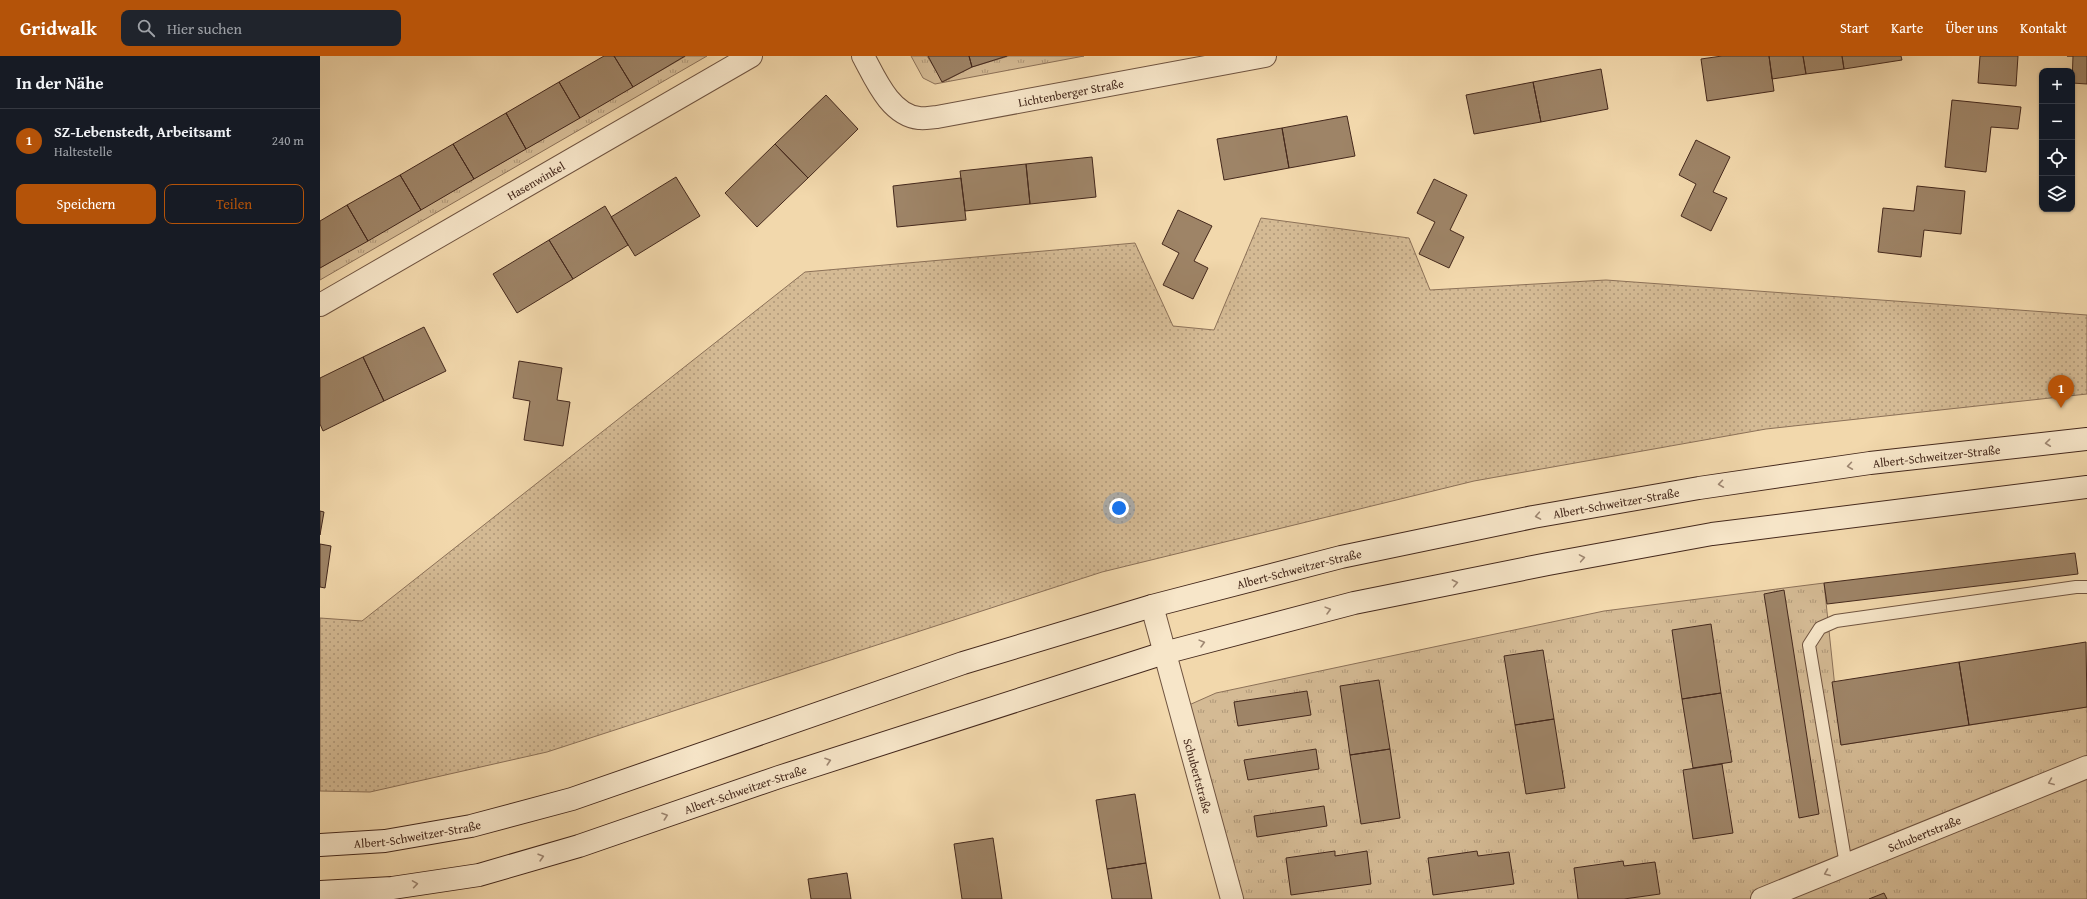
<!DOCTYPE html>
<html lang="de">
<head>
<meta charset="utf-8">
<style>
	:root { --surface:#171b24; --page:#20242c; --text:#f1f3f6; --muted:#9ea1a6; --line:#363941; --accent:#b45309 }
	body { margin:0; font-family:"Gentium Book Plus",serif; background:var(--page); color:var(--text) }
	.controls { position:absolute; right:12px; top:12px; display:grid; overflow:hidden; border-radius:8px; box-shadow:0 1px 3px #0004 }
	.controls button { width:36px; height:36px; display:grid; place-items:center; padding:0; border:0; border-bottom:1px solid var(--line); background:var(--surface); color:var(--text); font:20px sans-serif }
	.you { position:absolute; left:799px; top:452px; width:14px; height:14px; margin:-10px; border:3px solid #fff; border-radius:50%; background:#1a73e8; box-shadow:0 0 0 6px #1a73e833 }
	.badge { display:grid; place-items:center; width:26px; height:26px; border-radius:50%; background:var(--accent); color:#fff; font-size:13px; font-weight:700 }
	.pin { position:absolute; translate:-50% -33px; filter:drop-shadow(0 1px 2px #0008) }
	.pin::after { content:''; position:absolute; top:21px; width:14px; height:12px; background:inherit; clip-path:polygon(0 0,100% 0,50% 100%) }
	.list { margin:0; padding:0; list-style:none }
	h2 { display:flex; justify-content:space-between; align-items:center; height:52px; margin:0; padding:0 16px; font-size:17px }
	h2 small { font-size:13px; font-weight:400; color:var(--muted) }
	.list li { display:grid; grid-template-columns:26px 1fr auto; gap:12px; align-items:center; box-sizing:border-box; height:64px; padding:0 16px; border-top:1px solid var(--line) }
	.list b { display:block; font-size:15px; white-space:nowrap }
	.list p { margin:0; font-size:13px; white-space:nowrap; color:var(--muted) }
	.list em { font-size:13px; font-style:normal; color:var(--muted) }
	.actions { display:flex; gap:8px; padding:12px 16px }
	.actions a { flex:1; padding:9px 0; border:1px solid var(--accent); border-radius:8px; text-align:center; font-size:14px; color:var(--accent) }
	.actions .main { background:var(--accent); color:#fff }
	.icon { flex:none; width:22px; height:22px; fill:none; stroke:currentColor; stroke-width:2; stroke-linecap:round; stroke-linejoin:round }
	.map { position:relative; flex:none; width:1767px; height:843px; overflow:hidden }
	header { display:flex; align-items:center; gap:24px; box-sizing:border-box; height:56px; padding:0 20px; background:var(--accent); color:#fff }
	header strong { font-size:19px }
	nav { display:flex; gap:22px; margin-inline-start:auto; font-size:14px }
	.search { width:280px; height:36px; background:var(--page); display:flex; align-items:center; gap:10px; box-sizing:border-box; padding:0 14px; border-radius:8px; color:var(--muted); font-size:15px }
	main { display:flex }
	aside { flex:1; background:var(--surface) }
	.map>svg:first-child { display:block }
	.grass { fill:url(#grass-tufts); stroke:#8c7158 }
	.park { fill:url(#park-dots); stroke:#8c7158 }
	.building { fill:#9e8467; stroke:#44281c }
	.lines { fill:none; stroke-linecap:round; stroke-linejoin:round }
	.service-casing { stroke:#705440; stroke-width:14 }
	.minor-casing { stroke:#705440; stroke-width:24 }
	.secondary-casing { stroke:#44281c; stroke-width:24 }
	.service { stroke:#f7e6c9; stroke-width:12 }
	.minor { stroke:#f7e6c9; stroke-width:22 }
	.secondary { stroke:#f7e6c9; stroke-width:22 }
	.oneway { stroke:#9e8772 }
	.labels { text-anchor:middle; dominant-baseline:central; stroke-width:4; stroke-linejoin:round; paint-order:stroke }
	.street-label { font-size:12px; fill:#44281c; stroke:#f7e6c9 }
</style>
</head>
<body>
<header>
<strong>Gridwalk</strong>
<div class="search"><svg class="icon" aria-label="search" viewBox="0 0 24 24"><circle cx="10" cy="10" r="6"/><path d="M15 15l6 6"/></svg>Hier suchen</div>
<nav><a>Start</a><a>Karte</a><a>Über uns</a><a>Kontakt</a></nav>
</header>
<main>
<aside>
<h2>In der Nähe<small></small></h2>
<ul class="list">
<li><span class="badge">1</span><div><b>SZ-Lebenstedt, Arbeitsamt</b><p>Haltestelle</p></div><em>240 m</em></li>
</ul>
<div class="actions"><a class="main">Speichern</a><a>Teilen</a></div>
</aside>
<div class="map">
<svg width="1767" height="843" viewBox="0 0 1767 843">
	<defs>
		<pattern id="grass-tufts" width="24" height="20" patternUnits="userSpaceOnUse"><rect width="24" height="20" fill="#d4ba94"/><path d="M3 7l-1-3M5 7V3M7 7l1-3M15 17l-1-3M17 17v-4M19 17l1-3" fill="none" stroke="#ae9778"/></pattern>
		<pattern id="park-dots" width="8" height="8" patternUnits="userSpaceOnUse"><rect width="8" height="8" fill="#d4ba94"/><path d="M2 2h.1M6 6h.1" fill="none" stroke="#ae9778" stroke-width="1.8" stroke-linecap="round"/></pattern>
	</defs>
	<rect width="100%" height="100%" fill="#f2d8ac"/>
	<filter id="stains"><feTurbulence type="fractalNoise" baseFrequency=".005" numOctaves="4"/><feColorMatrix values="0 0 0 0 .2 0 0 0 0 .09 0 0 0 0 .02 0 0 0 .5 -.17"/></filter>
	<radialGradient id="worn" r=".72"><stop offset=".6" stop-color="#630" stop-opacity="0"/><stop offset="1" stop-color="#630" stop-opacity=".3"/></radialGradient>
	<!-- grass -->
	<path class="grass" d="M 366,0 L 387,0 L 0,224 L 0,212 Z
		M 591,0 L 607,0 L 623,26 L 652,11 L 689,0 L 764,0 L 615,28 L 603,22 Z
		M 1504,527 L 1521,689 L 1767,651 L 1767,843 L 912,843 L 860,653 L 896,637 L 1284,555 Z"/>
	<!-- park -->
	<path class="park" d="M 941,162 L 1089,182 L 1110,234 L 1286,224 L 1767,259 L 1767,338 L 1446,373 L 1154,425 L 782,516 L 227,696 L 50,736 L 0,735 L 0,562 L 42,565 L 485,216 L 815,187 L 853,270 L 894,274 Z"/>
	<!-- building -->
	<path class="building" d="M 284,0 L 294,0 L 313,31 L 260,62 L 239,26 Z
		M 294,0 L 365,0 L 313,31 Z
		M 608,0 L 649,0 L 652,11 L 622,26 Z
		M 649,0 L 687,0 L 652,11 Z
		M 1402,0 L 1449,0 L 1454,35 L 1387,45 L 1381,3 Z
		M 1449,0 L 1483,0 L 1486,18 L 1452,23 Z
		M 1483,0 L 1522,0 L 1524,13 L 1486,18 Z
		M 1522,0 L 1581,0 L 1582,4 L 1524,13 Z
		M 1660,0 L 1698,0 L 1696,30 L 1658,27 Z
		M 1747,0 L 1767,0 L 1767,28 L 1752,27 L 1753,0 Z
		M 1281,13 L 1288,53 L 1221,66 L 1213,26 Z
		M 239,26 L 260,62 L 206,93 L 186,57 Z
		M 1213,26 L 1221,66 L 1154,78 L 1146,39 Z
		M 506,39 L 538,73 L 488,122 L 455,88 Z
		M 1632,44 L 1701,51 L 1698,73 L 1671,71 L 1666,116 L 1625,111 Z
		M 186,57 L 206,93 L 154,123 L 133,88 Z
		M 1027,60 L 1035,100 L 969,112 L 962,72 Z
		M 962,72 L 969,112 L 904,124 L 897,83 Z
		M 1376,84 L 1410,101 L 1393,136 L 1407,142 L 1391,175 L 1361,160 L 1376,128 L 1359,119 Z
		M 133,88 L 154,123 L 101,154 L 80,119 Z
		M 455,88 L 488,122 L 437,171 L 405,137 Z
		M 772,101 L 776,141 L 710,148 L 706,108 Z
		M 706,108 L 710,148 L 645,155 L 640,115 Z
		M 80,119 L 101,154 L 48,185 L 27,149 Z
		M 356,121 L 380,160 L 315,200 L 291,161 Z
		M 641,122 L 646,164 L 577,171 L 573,130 Z
		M 1114,123 L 1147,139 L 1130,174 L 1144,181 L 1129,212 L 1099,198 L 1115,166 L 1097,157 Z
		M 1597,130 L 1645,135 L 1641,178 L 1604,174 L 1601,201 L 1558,196 L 1563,152 L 1594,155 Z
		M 27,149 L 48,185 L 0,212 L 0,165 Z
		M 285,150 L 308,189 L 253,223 L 229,184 Z
		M 858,154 L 892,170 L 874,205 L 888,212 L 873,243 L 843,229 L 859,197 L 842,188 Z
		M 229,184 L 253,223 L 197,257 L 173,218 Z
		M 104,271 L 126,315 L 64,345 L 43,301 Z
		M 43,301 L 64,345 L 3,375 L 0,368 L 0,322 Z
		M 199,305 L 242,312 L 237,344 L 250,346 L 243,390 L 204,384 L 210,345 L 193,342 Z
		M 0,455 L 4,456 L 0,479 Z
		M 0,488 L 11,490 L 5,532 L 0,531 Z
		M 1755,497 L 1758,518 L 1507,548 L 1504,527 Z
		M 1464,534 L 1499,758 L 1479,762 L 1444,538 Z
		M 1391,568 L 1401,637 L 1362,643 L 1352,574 Z
		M 1766,586 L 1767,651 L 1649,669 L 1639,606 Z
		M 1223,594 L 1234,663 L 1195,669 L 1184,600 Z
		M 1639,606 L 1649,669 L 1521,689 L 1512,626 Z
		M 1059,624 L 1070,693 L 1030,699 L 1020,630 Z
		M 987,635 L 991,659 L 918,670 L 914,646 Z
		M 1401,637 L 1412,706 L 1373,712 L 1362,643 Z
		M 1234,663 L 1245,732 L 1206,738 L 1195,669 Z
		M 996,693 L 999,713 L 928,724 L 924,704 Z
		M 1070,693 L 1080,762 L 1041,768 L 1030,699 Z
		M 1402,708 L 1413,777 L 1373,783 L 1363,714 Z
		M 815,738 L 826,807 L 787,813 L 776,744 Z
		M 1004,750 L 1007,770 L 937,781 L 934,760 Z
		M 673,782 L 682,843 L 642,843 L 634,788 Z
		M 1015,795 L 1015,800 L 1047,795 L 1051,828 L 971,839 L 966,802 Z
		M 1157,795 L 1158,800 L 1189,796 L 1194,828 L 1113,839 L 1108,802 Z
		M 1303,805 L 1304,810 L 1335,806 L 1340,838 L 1304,843 L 1258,843 L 1254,812 Z
		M 826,807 L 832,843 L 792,843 L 787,813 Z
		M 527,817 L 531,843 L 491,843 L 488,823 Z
		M 1564,837 L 1567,843 L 1549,843 Z"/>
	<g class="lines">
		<defs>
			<path id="service" d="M 1526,809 L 1489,589 L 1500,572 L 1516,565 L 1756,531 L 1767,531"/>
			<g id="minor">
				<path id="s1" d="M 543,0 C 555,22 570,59 599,62 C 605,63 612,61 617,61 L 945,0"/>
				<path id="s2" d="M 0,249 L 431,0"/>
				<path id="s3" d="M 832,550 L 912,843"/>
				<path id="s4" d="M 1442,843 L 1767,711"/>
			</g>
			<g id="secondary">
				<path id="s5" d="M 0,789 L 65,785 L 151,770 L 252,743 L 643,607 L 832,550 L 1021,501 L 1213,461 L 1379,432 L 1550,407 L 1767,383"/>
				<path id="s6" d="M 0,836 L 72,832 L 159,819 L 259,790 L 459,721 L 844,597 L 1034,547 L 1228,508 L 1392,478 L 1767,431"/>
			</g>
		</defs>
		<!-- service casing -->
		<use href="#service" class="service-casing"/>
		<!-- minor casing -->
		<use href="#minor" class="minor-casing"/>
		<!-- secondary casing -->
		<use href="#secondary" class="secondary-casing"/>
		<!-- service -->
		<use href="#service" class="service"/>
		<!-- minor -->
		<use href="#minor" class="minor"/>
		<!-- secondary -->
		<use href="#secondary" class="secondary"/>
	</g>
	<!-- one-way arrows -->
	<defs><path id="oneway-chevron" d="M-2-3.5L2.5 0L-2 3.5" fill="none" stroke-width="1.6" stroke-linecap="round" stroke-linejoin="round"/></defs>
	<g class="oneway">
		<use href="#oneway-chevron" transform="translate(1728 387) rotate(174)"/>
		<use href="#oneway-chevron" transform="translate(1530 410) rotate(172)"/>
		<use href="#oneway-chevron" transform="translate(1401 428) rotate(172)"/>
		<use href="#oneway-chevron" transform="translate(1218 460) rotate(170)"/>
		<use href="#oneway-chevron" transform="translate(1262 502) rotate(-10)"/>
		<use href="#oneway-chevron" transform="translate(1135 527) rotate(-11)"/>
		<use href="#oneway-chevron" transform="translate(1008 554) rotate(-15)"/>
		<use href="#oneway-chevron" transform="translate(882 587) rotate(-15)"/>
		<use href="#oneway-chevron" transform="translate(508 705) rotate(-18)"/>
		<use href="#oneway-chevron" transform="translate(1731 726) rotate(158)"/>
		<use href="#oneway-chevron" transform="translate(345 760) rotate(-19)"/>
		<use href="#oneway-chevron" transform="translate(221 801) rotate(-16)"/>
		<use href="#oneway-chevron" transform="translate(1507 817) rotate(158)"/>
		<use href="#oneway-chevron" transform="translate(95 828) rotate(-9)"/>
	</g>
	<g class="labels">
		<!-- street labels -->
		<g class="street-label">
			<text stroke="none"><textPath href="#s1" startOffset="241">Lichtenberger Straße</textPath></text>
			<text stroke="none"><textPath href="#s2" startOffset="249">Hasenwinkel</textPath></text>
			<text stroke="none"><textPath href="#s5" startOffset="1668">Albert-Schweitzer-Straße</textPath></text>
			<text stroke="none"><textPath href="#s5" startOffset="1344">Albert-Schweitzer-Straße</textPath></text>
			<text stroke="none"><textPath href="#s5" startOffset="1020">Albert-Schweitzer-Straße</textPath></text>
			<text stroke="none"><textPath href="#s3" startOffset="176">Schubertstraße</textPath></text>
			<text stroke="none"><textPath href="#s6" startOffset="440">Albert-Schweitzer-Straße</textPath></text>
			<text stroke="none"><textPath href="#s5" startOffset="98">Albert-Schweitzer-Straße</textPath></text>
			<text stroke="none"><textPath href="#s4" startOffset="175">Schubertstraße</textPath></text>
		</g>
	</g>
	<rect width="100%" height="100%" filter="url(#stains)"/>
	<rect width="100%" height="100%" fill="url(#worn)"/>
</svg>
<div class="controls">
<button>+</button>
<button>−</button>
<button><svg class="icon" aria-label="locate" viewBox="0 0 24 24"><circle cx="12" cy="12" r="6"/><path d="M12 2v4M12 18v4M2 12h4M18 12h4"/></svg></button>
<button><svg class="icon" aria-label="layers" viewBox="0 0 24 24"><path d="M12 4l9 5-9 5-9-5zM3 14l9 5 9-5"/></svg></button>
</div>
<div class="you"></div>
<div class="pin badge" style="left:1741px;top:352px">1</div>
</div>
</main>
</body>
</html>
